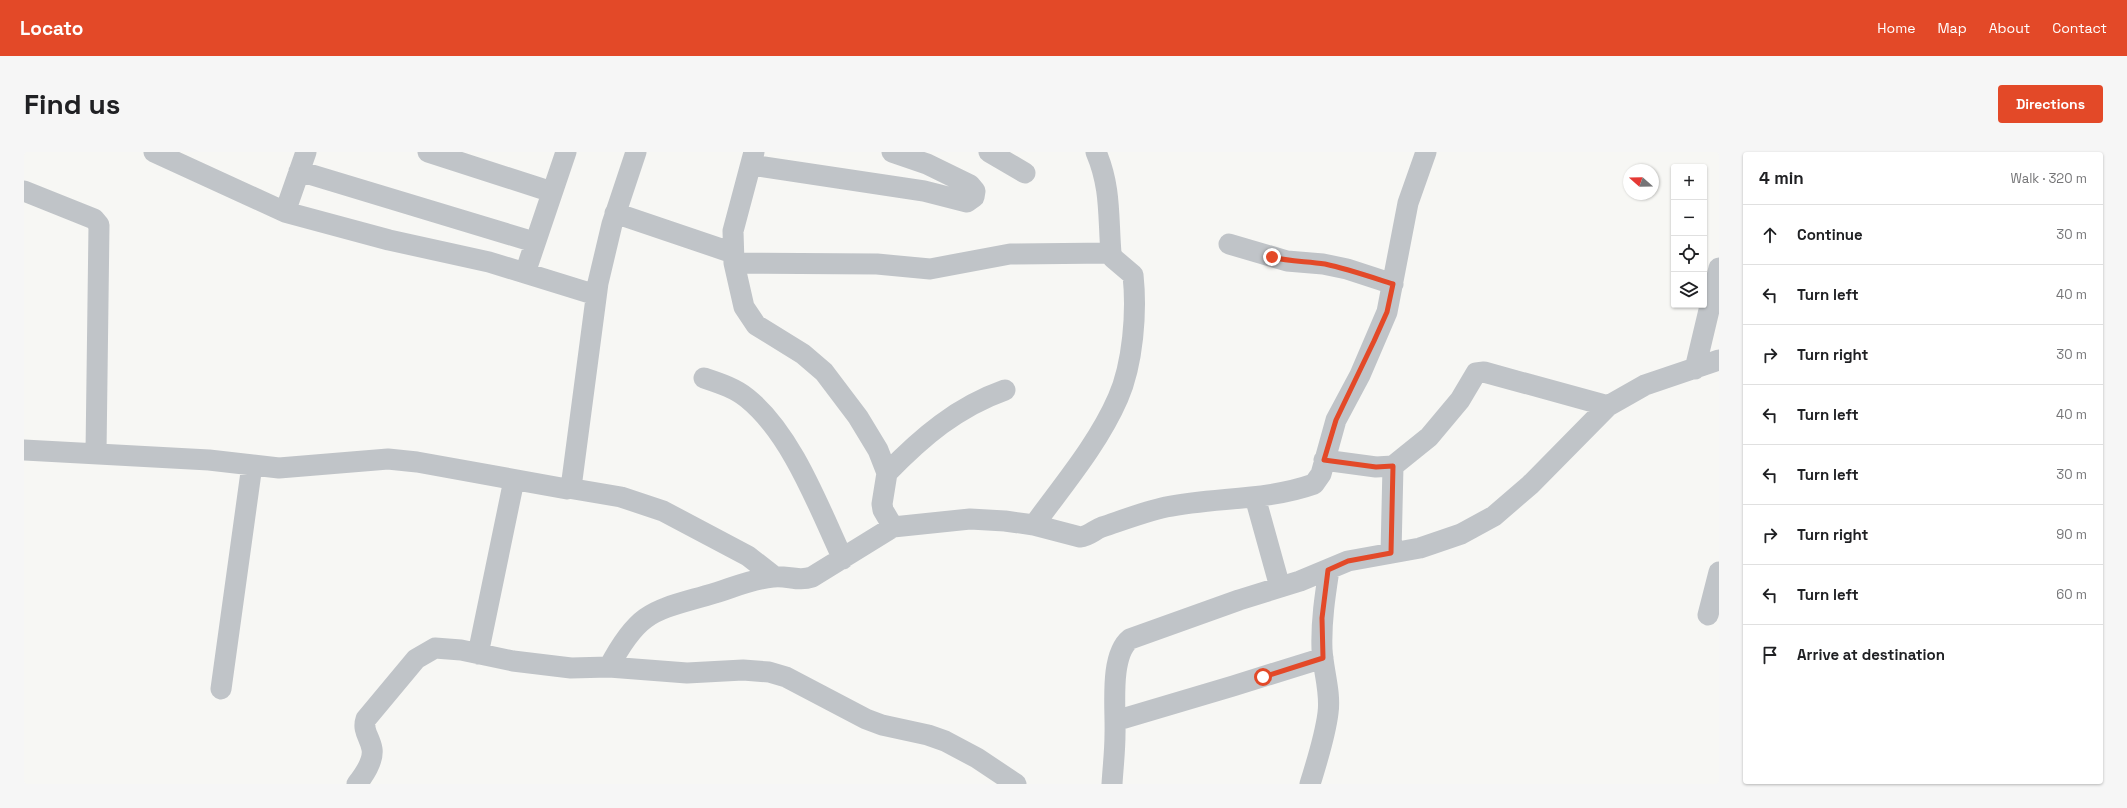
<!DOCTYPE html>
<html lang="en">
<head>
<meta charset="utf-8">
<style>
	:root { --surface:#fff; --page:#f6f6f6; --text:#202124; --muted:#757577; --line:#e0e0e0; --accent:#e34928 }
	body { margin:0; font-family:"Space Grotesk",sans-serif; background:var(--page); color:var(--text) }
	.controls { position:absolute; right:12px; top:12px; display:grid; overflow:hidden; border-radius:4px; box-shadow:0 1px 3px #0004 }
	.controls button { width:36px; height:36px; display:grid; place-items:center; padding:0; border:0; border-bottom:1px solid var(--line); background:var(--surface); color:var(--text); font:20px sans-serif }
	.compass { position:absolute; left:1599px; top:12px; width:36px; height:36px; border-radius:50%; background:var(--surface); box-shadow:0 1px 3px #0004; rotate:290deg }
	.stop { position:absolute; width:12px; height:12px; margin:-9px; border:3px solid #e34928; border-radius:50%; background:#fff }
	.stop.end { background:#e34928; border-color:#fff; box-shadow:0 1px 4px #0008 }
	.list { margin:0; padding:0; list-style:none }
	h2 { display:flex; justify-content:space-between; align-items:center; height:52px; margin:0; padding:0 16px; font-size:17px }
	h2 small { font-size:13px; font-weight:400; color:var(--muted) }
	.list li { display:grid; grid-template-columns:26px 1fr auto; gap:12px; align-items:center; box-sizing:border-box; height:60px; padding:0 16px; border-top:1px solid var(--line) }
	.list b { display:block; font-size:15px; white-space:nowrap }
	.list em { font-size:13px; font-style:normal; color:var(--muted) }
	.icon { flex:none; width:22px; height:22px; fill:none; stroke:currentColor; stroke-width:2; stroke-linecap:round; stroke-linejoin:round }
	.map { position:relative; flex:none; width:1695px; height:632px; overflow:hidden; border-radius:4px }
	header { display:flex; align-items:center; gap:24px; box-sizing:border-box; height:56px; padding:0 20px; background:var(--accent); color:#fff }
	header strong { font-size:19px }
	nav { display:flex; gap:22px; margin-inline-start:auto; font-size:14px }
	.intro { display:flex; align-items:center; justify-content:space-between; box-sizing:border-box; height:96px; padding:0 24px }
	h1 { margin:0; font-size:28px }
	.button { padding:10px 18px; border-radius:4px; background:var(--accent); color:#fff; font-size:14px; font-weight:700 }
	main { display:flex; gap:24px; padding:0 24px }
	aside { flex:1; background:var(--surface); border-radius:4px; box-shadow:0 1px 3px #0004 }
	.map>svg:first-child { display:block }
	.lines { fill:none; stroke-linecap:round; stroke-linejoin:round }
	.minor { stroke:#c0c4c8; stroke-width:21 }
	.route { stroke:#e34928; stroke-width:5 }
</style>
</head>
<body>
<header>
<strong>Locato</strong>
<nav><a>Home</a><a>Map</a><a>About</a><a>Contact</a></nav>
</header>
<div class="intro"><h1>Find us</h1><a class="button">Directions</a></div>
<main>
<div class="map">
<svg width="1695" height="632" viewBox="0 0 1695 632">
	<rect width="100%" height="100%" fill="#f7f7f4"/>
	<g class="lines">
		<!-- minor -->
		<path class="minor" d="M 130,0 L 261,60 L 365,88 L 465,110 L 572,143
			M 404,0 L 528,40
			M 730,0 L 709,79 L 710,111 L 720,155 L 732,173 L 779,202 L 800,220 L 834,265 L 854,298 L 863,321 L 858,352 L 859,358 L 869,375
			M 965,0 L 1001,21
			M 727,13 L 900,39 L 943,50 L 950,45 L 951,39 L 946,33 L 903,12 L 868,0
			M 275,19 L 510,90
			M 0,39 L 70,67 L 75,73 L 72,301
			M 261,60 L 282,0
			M 591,61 L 709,101
			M 1205,92 L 1263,109 L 1299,112 L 1323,117 L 1369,132
			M 710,111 L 853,112 L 906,117 L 986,102 L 1087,101
			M 501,121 L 542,0
			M 1671,217 L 1695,116
			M 680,226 C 695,231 711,236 723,246 C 768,282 795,356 819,407
			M 0,298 L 185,308 L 255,316 L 364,307 L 393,310 L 543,337 L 548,328 L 574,131 L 588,72 L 612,0
			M 1300,308 L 1352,315 L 1369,314 L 1367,401
			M 1369,314 L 1405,285 L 1436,248 L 1452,221 L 1460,220 L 1584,254
			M 863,321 C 898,285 933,255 981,238
			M 544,336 L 597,345 L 639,359 L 724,404 L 751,425
			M 1231,345 L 1256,435
			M 1010,373 C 1039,333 1074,292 1094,246 C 1109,212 1113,160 1109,123 L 1089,106 L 1087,101 C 1084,64 1087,35 1072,0
			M 1684,463 L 1695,420
			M 454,502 L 490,328
			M 585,515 C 616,456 631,459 691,441 C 710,435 729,427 749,425 C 763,423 774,430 788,425 L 869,375 L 946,367 L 981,369 L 1010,373 L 1056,385 C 1065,384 1070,378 1078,375 C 1099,368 1120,360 1142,355 C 1191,345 1242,349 1290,332 L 1297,322 L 1312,268 L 1336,223 L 1363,160 L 1384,51 L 1402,0
			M 197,537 L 228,313
			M 1091,569 L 1209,534 L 1299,506
			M 333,632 C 340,623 350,609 348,597 C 346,585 338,579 342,567 L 392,507 L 411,496 L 437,498 L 489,509 L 547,516 L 585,515 L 663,521 L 719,518 L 745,520 L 762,525 L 842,567 L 858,573 L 904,583 L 921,589 L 953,606 L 992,632
			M 1088,632 C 1089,615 1091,599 1091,582 C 1092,557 1085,504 1106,487 L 1215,448 L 1276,429 L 1324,409 L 1396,396 L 1437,382 L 1470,364 L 1506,333 L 1584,254 L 1621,233 L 1695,208
			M 1286,632 C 1293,609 1301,585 1304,561 C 1307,540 1299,518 1298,497 C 1297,470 1301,444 1305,418"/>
	</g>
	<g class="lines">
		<!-- route -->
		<path class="route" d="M 1239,525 L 1299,506 L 1298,466 L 1304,418 L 1324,409 L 1367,401 L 1369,314 L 1352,315 L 1300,308 L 1312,268 L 1350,189 L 1363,160 L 1369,132 C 1347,125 1324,117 1301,112 C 1283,109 1266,110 1248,105"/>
	</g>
</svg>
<div class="controls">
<button>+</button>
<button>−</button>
<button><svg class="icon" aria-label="locate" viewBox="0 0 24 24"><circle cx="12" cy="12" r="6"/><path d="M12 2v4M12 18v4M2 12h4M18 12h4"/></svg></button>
<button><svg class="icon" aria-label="layers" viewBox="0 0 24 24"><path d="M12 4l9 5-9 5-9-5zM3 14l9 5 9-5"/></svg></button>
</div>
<svg class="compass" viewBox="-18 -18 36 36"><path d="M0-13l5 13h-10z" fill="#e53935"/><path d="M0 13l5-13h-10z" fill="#757577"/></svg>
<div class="stop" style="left:1239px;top:525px"></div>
<div class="stop end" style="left:1248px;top:105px"></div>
</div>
<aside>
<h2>4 min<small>Walk · 320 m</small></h2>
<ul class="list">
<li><svg class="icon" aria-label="ahead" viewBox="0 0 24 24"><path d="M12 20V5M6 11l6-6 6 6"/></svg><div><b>Continue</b></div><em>30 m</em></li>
<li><svg class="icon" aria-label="left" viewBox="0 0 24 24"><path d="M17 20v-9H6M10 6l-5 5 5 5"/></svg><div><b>Turn left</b></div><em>40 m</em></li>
<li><svg class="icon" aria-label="right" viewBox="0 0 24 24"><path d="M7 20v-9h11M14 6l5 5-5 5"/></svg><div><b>Turn right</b></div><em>30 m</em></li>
<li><svg class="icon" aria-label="left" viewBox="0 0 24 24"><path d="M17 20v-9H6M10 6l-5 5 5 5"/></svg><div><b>Turn left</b></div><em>40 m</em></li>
<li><svg class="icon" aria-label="left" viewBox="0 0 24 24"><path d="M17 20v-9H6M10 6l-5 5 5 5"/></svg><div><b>Turn left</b></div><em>30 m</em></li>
<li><svg class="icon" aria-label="right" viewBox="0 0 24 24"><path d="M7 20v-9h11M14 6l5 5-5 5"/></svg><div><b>Turn right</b></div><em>90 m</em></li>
<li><svg class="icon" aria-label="left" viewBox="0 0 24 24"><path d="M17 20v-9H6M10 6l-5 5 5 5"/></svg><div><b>Turn left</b></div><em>60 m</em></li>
<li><svg class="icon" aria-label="arrive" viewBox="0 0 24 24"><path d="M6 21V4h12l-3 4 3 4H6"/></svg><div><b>Arrive at destination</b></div></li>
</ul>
</aside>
</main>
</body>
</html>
